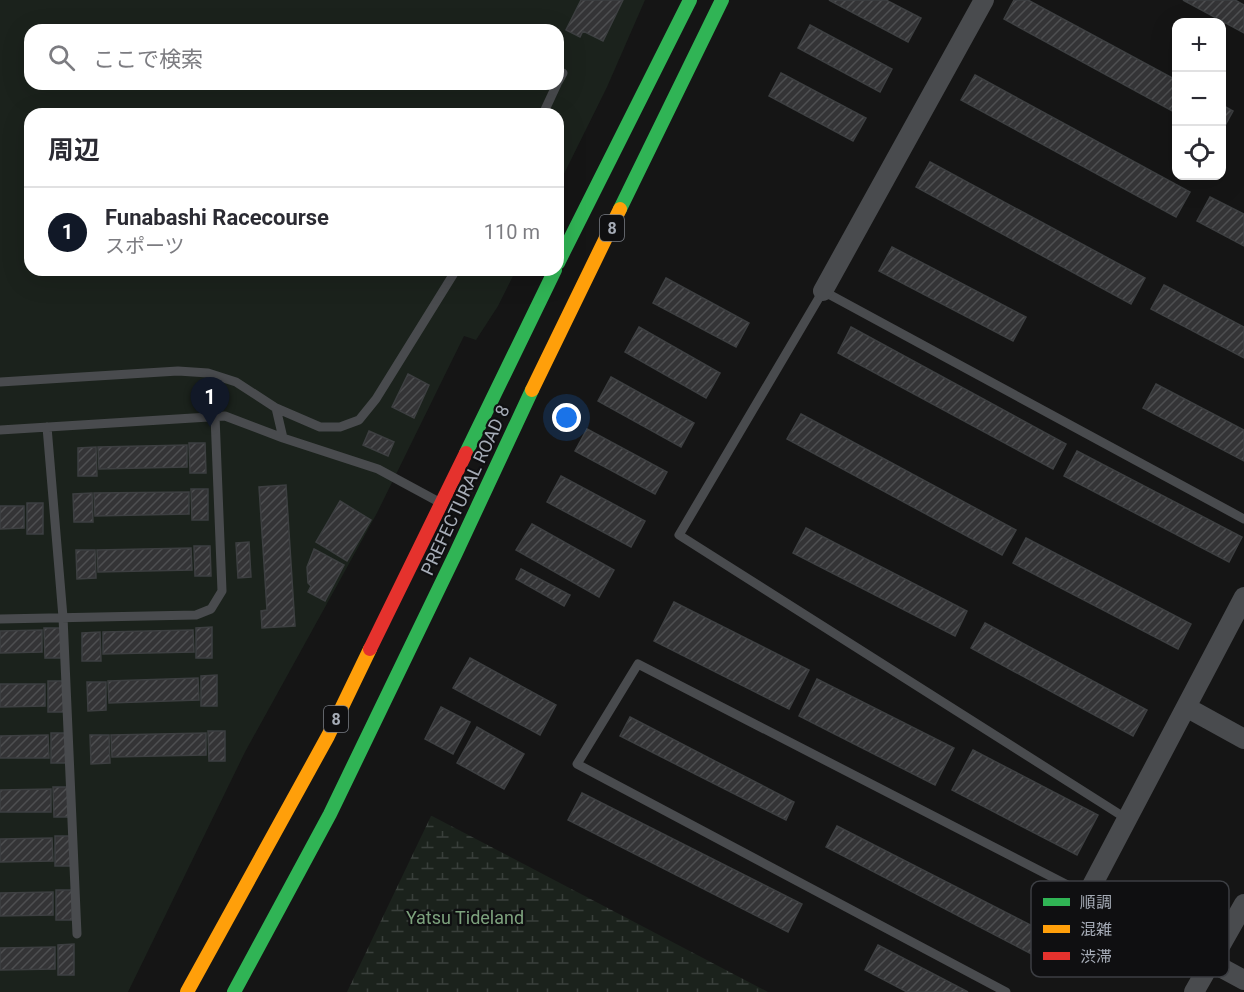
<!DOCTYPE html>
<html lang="ja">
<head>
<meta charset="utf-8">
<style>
	:root { --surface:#fff; --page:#f2f2f3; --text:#2b2b33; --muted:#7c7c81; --line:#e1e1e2; --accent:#111827 }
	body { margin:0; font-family:Roboto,"Noto Sans JP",sans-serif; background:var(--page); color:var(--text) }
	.controls { position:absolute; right:18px; top:18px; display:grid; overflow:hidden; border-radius:12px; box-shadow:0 6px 24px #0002 }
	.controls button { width:54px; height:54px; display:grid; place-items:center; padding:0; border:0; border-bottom:2px solid var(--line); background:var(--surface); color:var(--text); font:30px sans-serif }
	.you { position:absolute; left:567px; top:418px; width:21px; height:21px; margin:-15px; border:4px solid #fff; border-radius:50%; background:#1a73e8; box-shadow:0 0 0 9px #1a73e833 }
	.badge { display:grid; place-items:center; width:39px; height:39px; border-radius:50%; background:var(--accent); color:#fff; font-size:20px; font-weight:700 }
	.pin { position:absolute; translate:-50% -50px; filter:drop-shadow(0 2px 3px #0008) }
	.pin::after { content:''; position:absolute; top:32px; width:21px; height:18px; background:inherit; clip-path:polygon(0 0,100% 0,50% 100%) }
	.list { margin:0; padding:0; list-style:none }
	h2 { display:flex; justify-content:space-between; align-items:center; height:78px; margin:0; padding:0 24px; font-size:26px }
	h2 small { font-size:20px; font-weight:400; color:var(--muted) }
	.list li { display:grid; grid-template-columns:39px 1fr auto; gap:18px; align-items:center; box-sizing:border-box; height:90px; padding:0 24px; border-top:2px solid var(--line) }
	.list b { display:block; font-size:22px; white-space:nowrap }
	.list p { margin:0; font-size:20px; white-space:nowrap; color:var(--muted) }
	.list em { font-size:20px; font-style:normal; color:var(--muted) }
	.icon { flex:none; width:33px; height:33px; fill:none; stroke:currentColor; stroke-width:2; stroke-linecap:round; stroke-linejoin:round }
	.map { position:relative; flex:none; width:1244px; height:992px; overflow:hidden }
	.search { position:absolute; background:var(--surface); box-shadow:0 6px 24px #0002; left:24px; top:24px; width:540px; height:66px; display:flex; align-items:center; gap:15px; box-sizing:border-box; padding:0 21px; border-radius:18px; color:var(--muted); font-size:22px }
	.panel { position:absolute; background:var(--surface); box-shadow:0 6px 24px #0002; left:24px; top:108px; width:540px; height:168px; border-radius:18px }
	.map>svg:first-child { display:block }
	.wetland { fill:url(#wetland-marsh) }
	.garden { fill:#1b221c; fill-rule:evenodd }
	.building { fill:url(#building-hatch); stroke:#3d3f41; stroke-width:1.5 }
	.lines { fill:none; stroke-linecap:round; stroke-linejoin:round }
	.lane { stroke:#494b4e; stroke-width:9 }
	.street { stroke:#494b4e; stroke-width:20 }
	.fast { stroke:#30b455; stroke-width:14 }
	.slow { stroke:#ff9f0a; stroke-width:14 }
	.jam { stroke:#e5322d; stroke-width:14 }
	.labels { text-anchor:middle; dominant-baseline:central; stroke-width:4.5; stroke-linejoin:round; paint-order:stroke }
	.shield { fill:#0f0f11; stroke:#797d85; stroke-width:1.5 }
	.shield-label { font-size:16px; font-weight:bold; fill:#a6acb7 }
	.street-label { font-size:18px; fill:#a6acb7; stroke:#0f0f11 }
	.park-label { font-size:18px; fill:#7da27d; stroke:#0f0f11 }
	.key { fill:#0f0f11; stroke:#3c3e43; stroke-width:1.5 }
	.key-label { font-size:16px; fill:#a6acb7 }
</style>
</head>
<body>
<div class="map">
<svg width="1244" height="992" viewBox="0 0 1244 992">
	<defs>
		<pattern id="wetland-marsh" width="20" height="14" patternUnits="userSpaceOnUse" patternTransform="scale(1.5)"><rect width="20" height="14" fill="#1b221c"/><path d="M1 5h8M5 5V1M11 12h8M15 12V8" fill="none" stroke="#393f3b"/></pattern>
		<pattern id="building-hatch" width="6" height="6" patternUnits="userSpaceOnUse" patternTransform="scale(1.5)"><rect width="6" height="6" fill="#343436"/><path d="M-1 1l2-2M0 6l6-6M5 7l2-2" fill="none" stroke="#4e4f51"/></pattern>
	</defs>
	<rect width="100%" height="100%" fill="#151515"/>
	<!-- wetland -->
	<path class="wetland" d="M 431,816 L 432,816 L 768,992 L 347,992 Z"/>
	<!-- garden -->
	<path class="garden" d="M 0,0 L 645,0 L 607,87 L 558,186 L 558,114 L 30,114 L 30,270 L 516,270 L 498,306 L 476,340 L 464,336 L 377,513 L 245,752 L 128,992 L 0,992 ZM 30,30 L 558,30 L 558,84 L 30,84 Z"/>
	<!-- building -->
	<path class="building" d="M 581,0 L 623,0 L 603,41 L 583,31 L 580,37 L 566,30 Z
		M 829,0 L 886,0 L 921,18 L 908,42 Z
		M 1014,0 L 1028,0 L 1176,80 L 1176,113 L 1004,19 Z
		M 1183,0 L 1235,0 L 1244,5 L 1244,33 Z
		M 810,25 L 892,69 L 880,92 L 798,48 Z
		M 781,73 L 866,118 L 853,141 L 769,96 Z
		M 975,75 L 1190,192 L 1176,217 L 961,100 Z
		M 1222,105 L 1233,111 L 1222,131 Z
		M 930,162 L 1145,278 L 1131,304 L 916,187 Z
		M 1210,197 L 1244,214 L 1244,246 L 1197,221 Z
		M 892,247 L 1026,317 L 1013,341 L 879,271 Z
		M 666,278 L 749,323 L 736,347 L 653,303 Z
		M 1164,285 L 1244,327 L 1244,358 L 1151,309 Z
		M 639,327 L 720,373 L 706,398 L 625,352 Z
		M 851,327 L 1066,444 L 1053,469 L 838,353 Z
		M 408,374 L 429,385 L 414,418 L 392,407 Z
		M 611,377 L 694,423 L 681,447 L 598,401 Z
		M 1156,384 L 1244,430 L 1244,461 L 1143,408 Z
		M 801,414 L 1016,530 L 1002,555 L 787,439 Z
		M 587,429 L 667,472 L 655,494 L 575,451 Z
		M 369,431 L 394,442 L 388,456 L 363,445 Z
		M 189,443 L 205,443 L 206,473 L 190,473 Z
		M 187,445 L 187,467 L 99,469 L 98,447 Z
		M 96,447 L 97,476 L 78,476 L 78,448 Z
		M 1077,451 L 1242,537 L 1229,562 L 1064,476 Z
		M 561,476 L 645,521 L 631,547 L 547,502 Z
		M 286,485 L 295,626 L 262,628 L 261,611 L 267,610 L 259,487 Z
		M 191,489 L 208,489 L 208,520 L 192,520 Z
		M 189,492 L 189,514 L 95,516 L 94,493 Z
		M 92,493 L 93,522 L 74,522 L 73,494 Z
		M 340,501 L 371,520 L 347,561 L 316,542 Z
		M 27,503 L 43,503 L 43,534 L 27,534 Z
		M 0,506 L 24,506 L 24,528 L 0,529 Z
		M 532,524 L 614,570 L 599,597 L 516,550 Z
		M 806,528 L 967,611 L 955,636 L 793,553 Z
		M 1026,538 L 1191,624 L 1178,649 L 1013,563 Z
		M 249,542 L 251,577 L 238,578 L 236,543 Z
		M 194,546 L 210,546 L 211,576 L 195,576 Z
		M 191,548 L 192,570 L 98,572 L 97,550 Z
		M 314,549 L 344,565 L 325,601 L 308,592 L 311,586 L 308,583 L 307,567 Z
		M 76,550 L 95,550 L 96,578 L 77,579 Z
		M 521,569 L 570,595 L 564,606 L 516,579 Z
		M 674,602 L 809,670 L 789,709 L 654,641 Z
		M 985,623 L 1147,710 L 1133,736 L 971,648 Z
		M 212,627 L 212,658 L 196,658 L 196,628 Z
		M 44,628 L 61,628 L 61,658 L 45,658 Z
		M 42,630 L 42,652 L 0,653 L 0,631 Z
		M 193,630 L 194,652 L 103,654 L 103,632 Z
		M 100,632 L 101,661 L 82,661 L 82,633 Z
		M 470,658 L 556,705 L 540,735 L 453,688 Z
		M 217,675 L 217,706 L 201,706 L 201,676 Z
		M 198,678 L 199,700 L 109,703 L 108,681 Z
		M 817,679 L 954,748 L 935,785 L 799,716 Z
		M 48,681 L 64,681 L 64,712 L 48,712 Z
		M 87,682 L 106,682 L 106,710 L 88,711 Z
		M 0,684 L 45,684 L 45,706 L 0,707 Z
		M 441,707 L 470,722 L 453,754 L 425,739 Z
		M 630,717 L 794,802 L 786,820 L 620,736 Z
		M 477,727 L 524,754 L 504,789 L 457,763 Z
		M 208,731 L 225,731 L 225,761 L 209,761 Z
		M 51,733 L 67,733 L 67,763 L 51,763 Z
		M 206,733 L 206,755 L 112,757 L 111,735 Z
		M 48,735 L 49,758 L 0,758 L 0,736 Z
		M 90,735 L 109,735 L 110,763 L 91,764 Z
		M 973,750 L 1098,815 L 1077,855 L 952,790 Z
		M 53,787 L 69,787 L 70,817 L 54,817 Z
		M 51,789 L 51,812 L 0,812 L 0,790 Z
		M 582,793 L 802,904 L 788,932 L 568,820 Z
		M 837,826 L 1054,937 L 1043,960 L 826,847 Z
		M 55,836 L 71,836 L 72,866 L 55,866 Z
		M 52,838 L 53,861 L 0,862 L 0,839 Z
		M 56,890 L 72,890 L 72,920 L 56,920 Z
		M 53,892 L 53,915 L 0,916 L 0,893 Z
		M 74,944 L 74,975 L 58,975 L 58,945 Z
		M 878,945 L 968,992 L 907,992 L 865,970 Z
		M 55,947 L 55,969 L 0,970 L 0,948 Z"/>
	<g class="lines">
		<!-- lane -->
		<path class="lane" d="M 558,82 L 563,73
			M 543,114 L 557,84
			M 0,382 L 178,371 L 208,373 L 236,382 L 276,408 L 283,438
			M 276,408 L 320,427 L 340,427 L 359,420 L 376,399 L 456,270
			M 47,427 L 63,617 L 77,934
			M 0,430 L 225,416 L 283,438 L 378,469 L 439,502
			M 0,619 L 196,615 L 211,609 L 222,591 L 215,416
			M 1127,819 L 679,535 L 823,291 L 1244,519
			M 1006,992 L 577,764 L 638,664 L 1087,895"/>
		<!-- street -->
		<path class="street" d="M 823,291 L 984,0
			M 1244,597 L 1087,895 L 1244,980
			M 1186,707 L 1244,739
			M 1194,992 L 1244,904"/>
		<!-- fast -->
		<path class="fast" d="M 620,209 L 722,0
			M 558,263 L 690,0
			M 466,453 L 555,270
			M 234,992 L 330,814 L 455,555 L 532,390"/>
		<!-- slow -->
		<path class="slow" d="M 532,390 L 620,209
			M 187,992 L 328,736 L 370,649"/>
		<!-- jam -->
		<path class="jam" d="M 370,649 L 466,453"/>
	</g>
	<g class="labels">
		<!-- shield labels -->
		<g class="shield">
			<rect x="600" y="215" width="24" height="26" rx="4.5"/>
			<rect x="324" y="706" width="24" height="26" rx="4.5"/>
		</g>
		<g class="shield-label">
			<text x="612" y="228">8</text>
			<text x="336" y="719">8</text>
		</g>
		<!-- street labels -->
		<g class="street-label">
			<text transform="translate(465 490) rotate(-65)">PREFECTURAL ROAD 8</text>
		</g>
		<!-- park labels -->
		<g class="park-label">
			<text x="465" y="917">Yatsu Tideland</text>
		</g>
	</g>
	<!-- legend -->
	<rect x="1031" y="881" width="198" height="96" rx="9" class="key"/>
	<rect x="1043" y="898" width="27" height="8" fill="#30b455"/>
	<rect x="1043" y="925" width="27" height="8" fill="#ff9f0a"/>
	<rect x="1043" y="952" width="27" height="8" fill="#e5322d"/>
	<g class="key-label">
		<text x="1080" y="908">順調</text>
		<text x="1080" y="935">混雑</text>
		<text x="1080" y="962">渋滞</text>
	</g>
</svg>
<div class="controls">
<button>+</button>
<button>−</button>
<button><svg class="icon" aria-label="locate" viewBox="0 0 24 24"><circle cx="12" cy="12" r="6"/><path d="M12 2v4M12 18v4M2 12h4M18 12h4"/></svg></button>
</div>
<div class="you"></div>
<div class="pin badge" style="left:210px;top:427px">1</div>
<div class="search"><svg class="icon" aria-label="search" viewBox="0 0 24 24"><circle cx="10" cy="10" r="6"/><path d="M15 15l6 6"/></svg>ここで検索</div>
<section class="panel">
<h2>周辺<small></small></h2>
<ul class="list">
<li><span class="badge">1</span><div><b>Funabashi Racecourse</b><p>スポーツ</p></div><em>110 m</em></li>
</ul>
</section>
</div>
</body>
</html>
